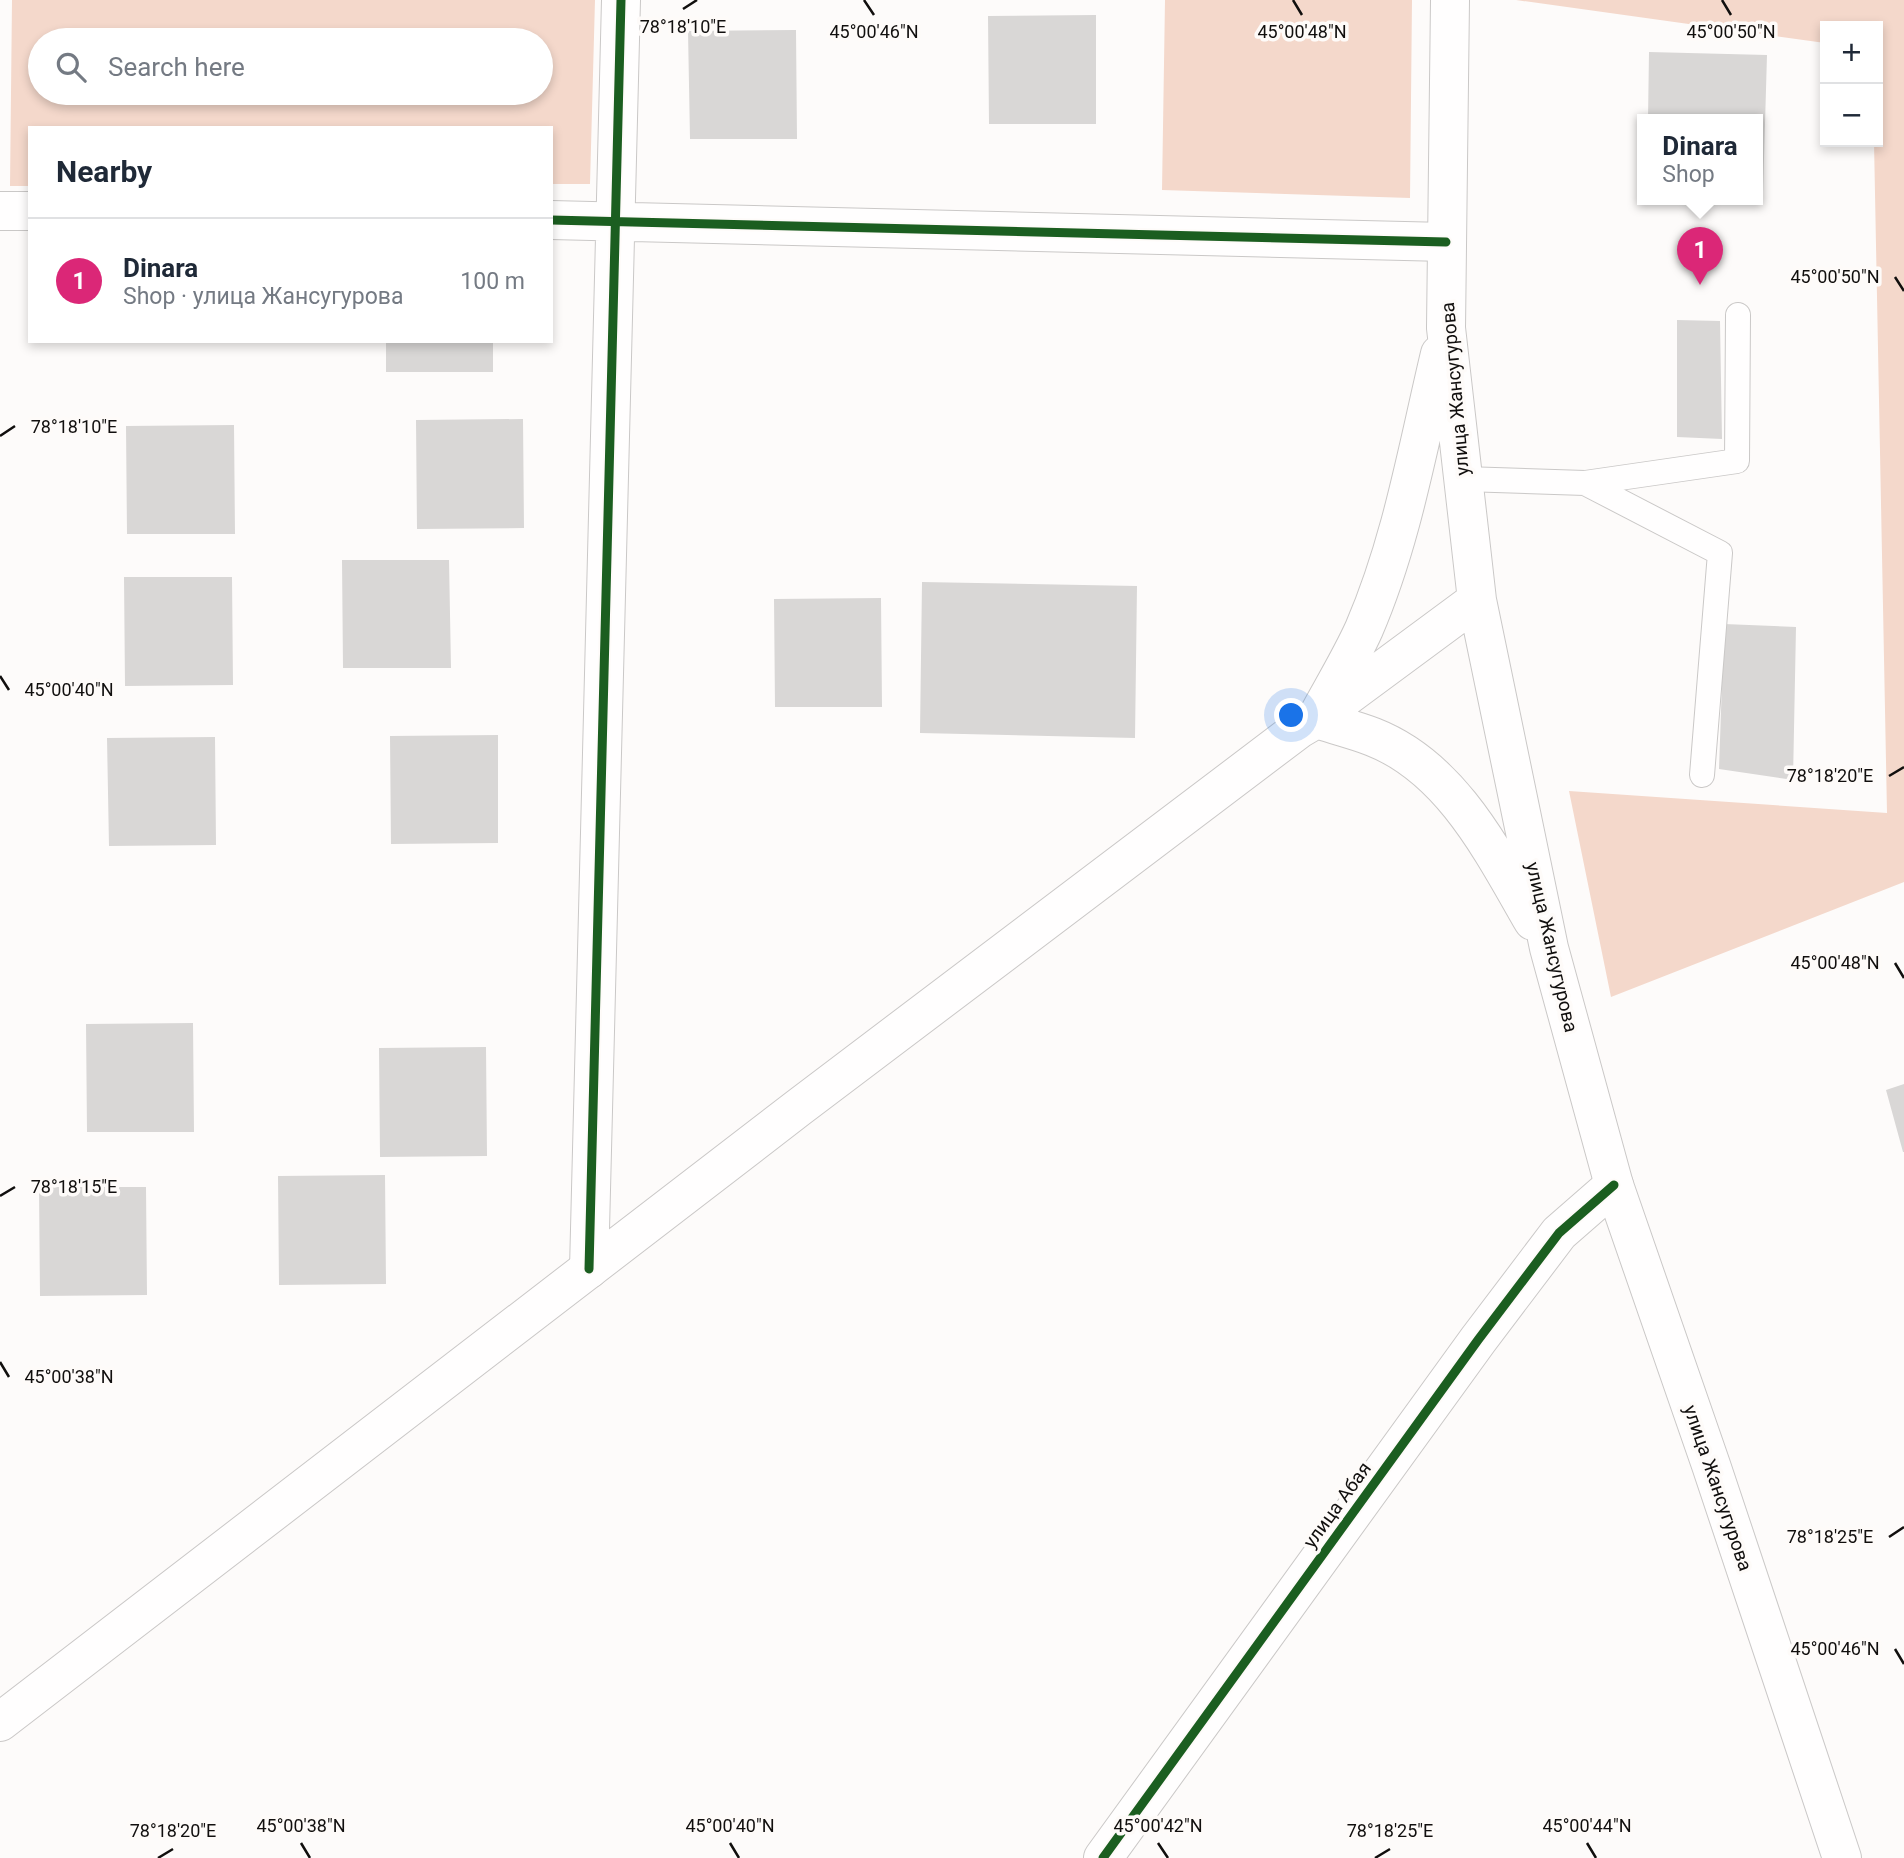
<!DOCTYPE html>
<html lang="en">
<head>
<meta charset="utf-8">
<style>
	:root { --surface:#fff; --page:#f6f6f7; --text:#1f2937; --muted:#747a83; --line:#e0e1e3; --accent:#db2777 }
	body { margin:0; font-family:Roboto,sans-serif; background:var(--page); color:var(--text) }
	.controls { position:absolute; right:21px; top:21px; display:grid; overflow:hidden; border-radius:0px; box-shadow:0 4px 10px #0003 }
	.controls button { width:63px; height:63px; display:grid; place-items:center; padding:0; border:0; border-bottom:2px solid var(--line); background:var(--surface); color:var(--text); font:35px sans-serif }
	.you { position:absolute; left:1292px; top:716px; width:24px; height:24px; margin:-18px; border:5px solid #fff; border-radius:50%; background:#1a73e8; box-shadow:0 0 0 10px #1a73e833 }
	.badge { display:grid; place-items:center; width:46px; height:46px; border-radius:50%; background:var(--accent); color:#fff; font-size:23px; font-weight:700 }
	.pin { position:absolute; translate:-50% -58px; filter:drop-shadow(0 2px 4px #0008) }
	.pin::after { content:''; position:absolute; top:37px; width:24px; height:21px; background:inherit; clip-path:polygon(0 0,100% 0,50% 100%) }
	.popup { position:absolute; left:1637px; top:114px; width:126px; height:91px; box-sizing:border-box; display:grid; place-content:center; border-radius:0px; background:var(--surface); filter:drop-shadow(0 2px 5px #0005); font-size:23px; white-space:nowrap; color:var(--muted) }
	.popup b { font-size:26px; color:var(--text) }
	.popup::after { content:''; position:absolute; left:50%; top:100%; margin-left:-14px; border:14px solid transparent; border-top-color:var(--surface) }
	.list { margin:0; padding:0; list-style:none }
	h2 { display:flex; justify-content:space-between; align-items:center; height:91px; margin:0; padding:0 28px; font-size:30px }
	h2 small { font-size:23px; font-weight:400; color:var(--muted) }
	.list li { display:grid; grid-template-columns:46px 1fr auto; gap:21px; align-items:center; box-sizing:border-box; height:126px; padding:0 28px; border-top:2px solid var(--line) }
	.list b { display:block; font-size:26px; white-space:nowrap }
	.list p { margin:0; font-size:23px; white-space:nowrap; color:var(--muted) }
	.list em { font-size:23px; font-style:normal; color:var(--muted) }
	.icon { flex:none; width:38px; height:38px; fill:none; stroke:currentColor; stroke-width:2; stroke-linecap:round; stroke-linejoin:round }
	.map { position:relative; flex:none; width:1904px; height:1858px; overflow:hidden }
	.search { position:absolute; background:var(--surface); box-shadow:0 4px 10px #0003; left:28px; top:28px; width:525px; height:77px; display:flex; align-items:center; gap:18px; box-sizing:border-box; padding:0 24px; border-radius:38px; color:var(--muted); font-size:26px }
	.panel { position:absolute; background:var(--surface); box-shadow:0 4px 10px #0003; left:28px; top:126px; width:525px; height:217px; border-radius:0px }
	.map>svg:first-child { display:block }
	.green { fill:#f4d8cb; fill-rule:evenodd }
	.building { fill:#d9d7d6 }
	.lines { fill:none; stroke-linecap:round; stroke-linejoin:round }
	.lane-casing { stroke:#cac8c7; stroke-width:26 }
	.street-casing { stroke:#cac8c7; stroke-width:40 }
	.secondary-casing { stroke:#cac8c7; stroke-width:40 }
	.lane { stroke:#fffefe; stroke-width:24 }
	.street { stroke:#fffefe; stroke-width:38 }
	.secondary { stroke:#fffefe; stroke-width:38 }
	.cycleway-casing { stroke:#fefbf9; stroke-width:13 }
	.cycleway { stroke:#1b5e20; stroke-width:9 }
	.ticks { fill:none; stroke:#110f0e; stroke-width:2.5 }
	.labels { text-anchor:middle; dominant-baseline:central; stroke-width:7; stroke-linejoin:round; paint-order:stroke }
	.street-label { font-size:19px; fill:#110f0e; stroke:#fefbf9 }
	.ticks-label { font-size:18px; text-anchor:middle; fill:#110f0e; stroke:#fefbf9; stroke-width:7; stroke-linejoin:round; paint-order:stroke }
</style>
</head>
<body>
<div class="map">
<svg width="1904" height="1858" viewBox="0 0 1904 1858">
	<rect width="100%" height="100%" fill="#fdfbfa"/>
	<!-- green -->
	<path class="green" d="M 12,0 L 595,0 L 590,184 L 551,184 L 551,128 L 30,128 L 30,186 L 10,186 ZM 40,40 L 541,40 L 541,93 L 40,93 Z
		M 1165,0 L 1412,0 L 1410,198 L 1162,190 Z
		M 1516,0 L 1904,0 L 1904,882 L 1611,997 L 1569,791 L 1887,813 L 1874,142 L 1878,142 L 1878,26 L 1825,26 L 1825,43 Z"/>
	<!-- building -->
	<path class="building" d="M 1096,15 L 1096,124 L 989,124 L 988,16 Z
		M 796,30 L 797,139 L 690,139 L 688,31 Z
		M 1649,52 L 1767,55 L 1763,193 L 1758,193 L 1758,119 L 1648,119 Z
		M 1677,320 L 1720,321 L 1722,439 L 1677,437 Z
		M 386,341 L 493,341 L 493,372 L 386,372 Z
		M 523,419 L 524,528 L 417,529 L 416,420 Z
		M 234,425 L 235,534 L 127,534 L 126,426 Z
		M 342,560 L 449,560 L 451,668 L 343,668 Z
		M 124,577 L 232,577 L 233,685 L 125,686 Z
		M 922,582 L 1137,586 L 1135,738 L 920,733 Z
		M 881,598 L 882,707 L 775,707 L 774,599 Z
		M 1724,624 L 1796,627 L 1793,780 L 1719,769 Z
		M 498,735 L 498,843 L 391,844 L 390,736 Z
		M 215,737 L 216,845 L 109,846 L 107,738 Z
		M 193,1023 L 194,1132 L 87,1132 L 86,1024 Z
		M 486,1047 L 487,1156 L 380,1157 L 379,1048 Z
		M 1904,1084 L 1904,1152 L 1903,1152 L 1886,1090 Z
		M 385,1175 L 386,1284 L 279,1285 L 278,1176 Z
		M 39,1187 L 146,1187 L 147,1295 L 40,1296 Z"/>
	<g class="lines">
		<defs>
			<path id="lane" d="M 1464,479 L 1585,483 L 1720,553 L 1702,775
				M 1585,483 L 1737,461 L 1738,315"/>
			<path id="street" d="M 0,211 L 30,211
				M 551,220 L 1446,242
				M 589,1269 L 621,0
				M 1103,1858 L 1478,1340 L 1559,1233 L 1614,1185"/>
			<path id="secondary" d="M 1450,0 L 1446,328 L 1477,600 L 1549,948 L 1614,1185 L 1711,1465 L 1842,1858
				M 1440,354 C 1418,446 1402,541 1364,629 C 1350,660 1332,689 1316,719 C 1335,725 1355,730 1373,737 C 1452,768 1493,852 1533,921
				M 0,1722 L 798,1108 L 1299,729 L 1316,719 L 1477,600"/>
		</defs>
		<!-- lane casing -->
		<use href="#lane" class="lane-casing"/>
		<!-- street casing -->
		<use href="#street" class="street-casing"/>
		<!-- secondary casing -->
		<use href="#secondary" class="secondary-casing"/>
		<!-- lane -->
		<use href="#lane" class="lane"/>
		<!-- street -->
		<use href="#street" class="street"/>
		<!-- secondary -->
		<use href="#secondary" class="secondary"/>
		<defs>
			<path id="cycleway" d="M 551,220 L 1446,242
				M 589,1269 L 621,0
				M 1103,1858 L 1478,1340 L 1559,1233 L 1614,1185"/>
		</defs>
		<!-- cycleway casing -->
		<use href="#cycleway" class="cycleway-casing"/>
		<!-- cycleway -->
		<use href="#cycleway" class="cycleway"/>
	</g>
	<!-- ticks -->
	<path class="ticks" d="M 864,0 L 874,15M 1293,0 L 1302,15M 1722,0 L 1731,15M 683,9 L 697,0M 1895,277 L 1904,291M 0,436 L 15,426M 0,676 L 9,690M 1889,776 L 1904,767M 1895,963 L 1904,978M 0,1196 L 15,1187M 0,1362 L 9,1377M 1889,1537 L 1904,1527M 1895,1649 L 1904,1664M 301,1843 L 310,1858M 730,1843 L 739,1858M 1158,1843 L 1168,1858M 1587,1843 L 1596,1858M 158,1858 L 173,1849M 1375,1858 L 1390,1849"/>
	<g class="labels">
		<!-- street labels -->
		<g class="street-label">
			<text transform="translate(1455 389) rotate(-95)">улица Жансугурова</text>
			<text transform="translate(1552 947) rotate(77)">улица Жансугурова</text>
			<text transform="translate(1718 1488) rotate(71)">улица Жансугурова</text>
			<text transform="translate(1337 1505) rotate(-54)">улица Абая</text>
		</g>
	</g>
	<g class="ticks-label">
		<text x="683" y="33">78°18'10"E</text>
		<text x="874" y="38">45°00'46"N</text>
		<text x="1302" y="38">45°00'48"N</text>
		<text x="1731" y="38">45°00'50"N</text>
		<text x="1835" y="283">45°00'50"N</text>
		<text x="74" y="433">78°18'10"E</text>
		<text x="69" y="696">45°00'40"N</text>
		<text x="1830" y="782">78°18'20"E</text>
		<text x="1835" y="969">45°00'48"N</text>
		<text x="74" y="1193">78°18'15"E</text>
		<text x="69" y="1383">45°00'38"N</text>
		<text x="1830" y="1543">78°18'25"E</text>
		<text x="1835" y="1655">45°00'46"N</text>
		<text x="301" y="1832">45°00'38"N</text>
		<text x="730" y="1832">45°00'40"N</text>
		<text x="1158" y="1832">45°00'42"N</text>
		<text x="1587" y="1832">45°00'44"N</text>
		<text x="173" y="1837">78°18'20"E</text>
		<text x="1390" y="1837">78°18'25"E</text>
	</g>
</svg>
<div class="controls">
<button>+</button>
<button>−</button>
</div>
<div class="you"></div>
<div class="pin badge" style="left:1700px;top:285px">1</div>
<div class="popup"><b>Dinara</b>Shop</div>
<div class="search"><svg class="icon" aria-label="search" viewBox="0 0 24 24"><circle cx="10" cy="10" r="6"/><path d="M15 15l6 6"/></svg>Search here</div>
<section class="panel">
<h2>Nearby<small></small></h2>
<ul class="list">
<li><span class="badge">1</span><div><b>Dinara</b><p>Shop · улица Жансугурова</p></div><em>100 m</em></li>
</ul>
</section>
</div>
</body>
</html>
